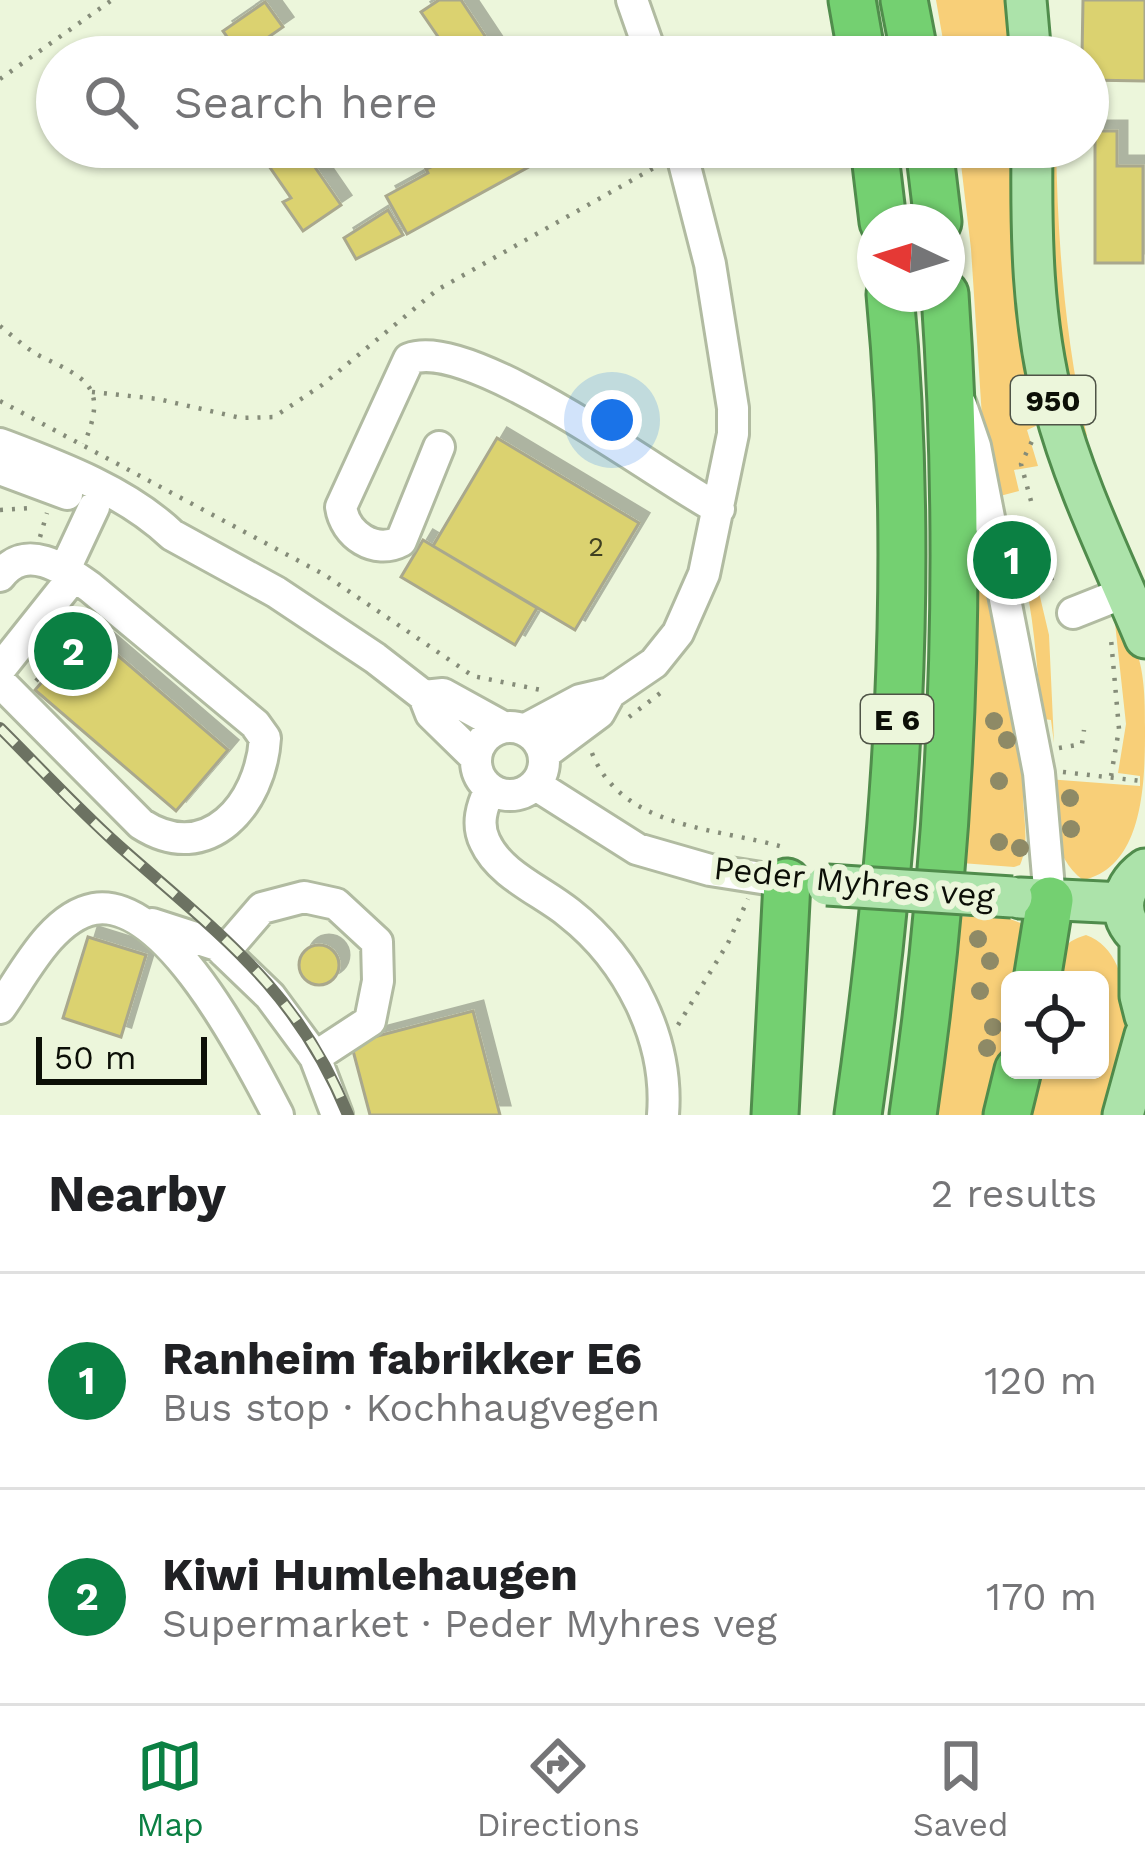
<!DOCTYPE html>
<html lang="en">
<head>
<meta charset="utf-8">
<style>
	:root { --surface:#fff; --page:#f6f6f6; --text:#202124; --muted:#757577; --line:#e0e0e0; --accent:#0b8043 }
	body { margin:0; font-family:"Work Sans",sans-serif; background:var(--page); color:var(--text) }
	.controls { position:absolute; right:36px; bottom:36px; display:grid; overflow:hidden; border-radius:18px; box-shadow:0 3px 9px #0004 }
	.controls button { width:108px; height:108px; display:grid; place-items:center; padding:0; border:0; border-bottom:3px solid var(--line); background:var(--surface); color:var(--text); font:60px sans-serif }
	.compass { position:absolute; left:857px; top:204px; width:108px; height:108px; border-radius:50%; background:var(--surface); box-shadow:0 3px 9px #0004; rotate:274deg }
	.scale { position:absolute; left:36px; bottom:30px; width:171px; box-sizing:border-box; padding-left:12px; border:6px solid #0c0f07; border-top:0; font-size:33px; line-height:42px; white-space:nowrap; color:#0c0f07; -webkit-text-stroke:9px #ecf6db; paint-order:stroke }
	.you { position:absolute; left:612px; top:420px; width:42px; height:42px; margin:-30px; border:9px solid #fff; border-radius:50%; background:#1a73e8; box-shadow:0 0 0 18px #1a73e833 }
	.badge { display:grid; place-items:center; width:78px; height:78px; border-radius:50%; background:var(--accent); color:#fff; font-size:39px; font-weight:700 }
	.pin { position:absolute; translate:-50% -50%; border:6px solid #fff; box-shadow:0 3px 12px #0006 }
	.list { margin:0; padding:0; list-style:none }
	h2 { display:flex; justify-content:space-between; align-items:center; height:156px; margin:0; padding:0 48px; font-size:51px }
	h2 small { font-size:39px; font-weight:400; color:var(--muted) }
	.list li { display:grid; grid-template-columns:78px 1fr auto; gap:36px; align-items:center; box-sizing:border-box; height:216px; padding:0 48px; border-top:3px solid var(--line) }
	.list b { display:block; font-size:45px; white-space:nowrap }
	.list p { margin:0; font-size:39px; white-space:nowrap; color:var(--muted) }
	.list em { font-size:39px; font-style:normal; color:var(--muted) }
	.icon { flex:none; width:66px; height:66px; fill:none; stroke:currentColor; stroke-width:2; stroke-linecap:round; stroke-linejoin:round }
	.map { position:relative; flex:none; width:1145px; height:1115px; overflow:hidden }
	.search { position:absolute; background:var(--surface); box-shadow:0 3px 9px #0004; left:36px; right:36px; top:36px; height:132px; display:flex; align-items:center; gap:30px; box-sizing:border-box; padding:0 42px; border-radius:66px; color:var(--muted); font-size:45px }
	.sheet { height:588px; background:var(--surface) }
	nav { display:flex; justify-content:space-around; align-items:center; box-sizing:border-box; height:168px; border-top:3px solid var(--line); background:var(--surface); font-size:33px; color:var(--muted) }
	nav a { display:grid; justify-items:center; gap:6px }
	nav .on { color:var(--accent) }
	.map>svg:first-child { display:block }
	.green { fill:#f8cf78 }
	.building { fill:#dbd26f; stroke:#a9a88d; stroke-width:3; filter:url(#shadow) }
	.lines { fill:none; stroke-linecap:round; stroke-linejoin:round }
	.minor-casing { stroke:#b1bba1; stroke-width:36 }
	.major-casing { stroke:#508c4c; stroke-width:45 }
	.highway-casing { stroke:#508c4c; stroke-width:51 }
	.path { stroke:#858c79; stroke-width:4.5; stroke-dasharray:3 9; stroke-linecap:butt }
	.minor { stroke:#fff; stroke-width:30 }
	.major { stroke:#ace3aa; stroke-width:39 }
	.highway { stroke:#74d071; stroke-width:45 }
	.rail-casing { stroke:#6c7262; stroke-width:12 }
	.rail { stroke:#ecf6db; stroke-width:8; stroke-dasharray:22; stroke-linecap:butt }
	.major-bridge-casing { stroke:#508c4c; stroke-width:45; stroke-linecap:butt }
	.major-bridge { stroke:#ace3aa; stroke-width:39 }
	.tree { fill:#8e8a66 }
	.labels { text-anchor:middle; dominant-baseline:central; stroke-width:12; stroke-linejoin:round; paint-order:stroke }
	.number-label { font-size:27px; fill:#404021 }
	.shield { fill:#ecf6db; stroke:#4f5447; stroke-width:3 }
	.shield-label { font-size:30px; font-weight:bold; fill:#0c0f07 }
	.street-label { font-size:33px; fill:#0c0f07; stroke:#ecf6db }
</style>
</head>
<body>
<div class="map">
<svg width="1145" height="1115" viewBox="0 0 1145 1115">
	<defs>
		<filter id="shadow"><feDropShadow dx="10" dy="-10" stdDeviation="0" flood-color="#0004"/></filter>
	</defs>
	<rect width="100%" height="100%" fill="#ecf6db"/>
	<!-- green -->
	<path class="green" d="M 936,0 L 1009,0 L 1015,57 L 946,57 Z
		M 959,147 L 1016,147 L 1019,290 L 1036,426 L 1027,430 L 1038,466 L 1014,470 L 1019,491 L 1000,496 L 984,448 L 971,249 Z
		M 1045,147 L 1056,147 C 1058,246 1065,339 1087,436 L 1083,437 L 1056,356 Z
		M 971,504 L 1031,762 C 1012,791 1035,832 1020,865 L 1014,867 L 961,863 Z
		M 1037,584 L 1049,635 L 1054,743 L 1051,720 L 1044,719 C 1036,675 1036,631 1026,587 Z
		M 1115,623 C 1120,627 1125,631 1129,636 C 1145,660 1145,699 1145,728 C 1145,778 1145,867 1083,880 C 1052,857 1052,815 1047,779 L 1140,786 L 1140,776 L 1118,773 L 1126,724 Z
		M 956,916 L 1010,919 L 1023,924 L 1020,980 L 1010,980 L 1010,1031 L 991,1115 L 932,1115 Z
		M 1086,935 C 1145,957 1125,1063 1107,1115 L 1022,1115 L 1032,1070 L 1100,1070 L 1100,980 L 1052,980 C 1057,956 1061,942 1086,935 Z"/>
	<!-- building -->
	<path class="building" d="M 439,0 L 461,0 L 493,48 L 480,57 L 452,57 L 421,12 Z
		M 1083,0 L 1145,0 L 1145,81 L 1088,80 L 1088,57 L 1082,57 Z
		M 265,2 L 283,27 L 250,50 L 248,46 L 238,52 L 223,31 Z
		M 1095,131 L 1117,131 L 1117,166 L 1143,166 L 1143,263 L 1095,263 Z
		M 247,147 L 301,147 L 341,205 L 303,231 L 283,202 L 291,198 L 264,159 L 257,163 Z
		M 476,147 L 565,147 L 407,234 L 386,196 L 428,173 L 426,169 L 433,166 L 429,159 L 449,148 L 455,158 Z
		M 388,210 L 403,235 L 356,259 L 344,238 Z
		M 497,438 L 639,523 L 575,630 L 433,546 Z
		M 423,540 L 537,608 L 515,645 L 401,577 Z
		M 87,629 L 228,750 L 176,811 L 35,690 Z
		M 88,937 L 146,955 L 121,1037 L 63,1018 Z
		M299 965a20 20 0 1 1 40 0a20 20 0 1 1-40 0Z
		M 473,1011 L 500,1115 L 370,1115 L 351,1043 Z"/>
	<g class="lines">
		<defs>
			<path id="minor" d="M 632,0 L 652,57
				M 961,405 L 975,446 L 1039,773 L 1050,900
				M 0,444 C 58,466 126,491 172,535 L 276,592 L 375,658 L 424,696 L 431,714 L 476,758
				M 439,447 L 401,541 C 375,555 345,535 341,507 L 409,359 C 471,335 659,477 719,509
				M 0,469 L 67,494
				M 65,569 L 94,507
				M 0,576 C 26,542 63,568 90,587 L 255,724 L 265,738 C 261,804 208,867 141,824 L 0,682
				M 1073,613 L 1126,592
				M 0,669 L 74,576
				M 424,696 L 443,694 L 503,727
				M476 761a34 34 0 1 1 68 0a34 34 0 1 1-68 0Z
				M 524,730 L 580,700 L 610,693 L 654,663 L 678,633 L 704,574 L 733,434 L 733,408 L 710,264 L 680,147
				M 544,754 L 599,713 L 610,693
				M 536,785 L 637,849 L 710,870 L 787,882
				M 490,789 C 482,806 476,824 485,842 C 500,875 542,891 569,913 C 629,960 669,1039 663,1115
				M 152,924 L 217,945 L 270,996 L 315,1057 L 337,1115
				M 224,952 L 262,908 L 304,897 L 336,904 L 377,942 L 378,981 L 370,1021 L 315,1057
				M 0,1008 C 23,976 51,917 94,909 C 167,896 250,1061 278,1115"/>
			<path id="major" d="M 1026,0 L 1031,57
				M 1032,147 C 1031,234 1032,320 1054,405 C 1075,485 1113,561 1145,638
				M 1145,869 C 1117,889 1116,922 1145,941
				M 1020,898 L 1123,903
				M 1140,939 L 1140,996 L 1145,1016
				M 1123,1115 L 1145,1035"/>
			<path id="highway" d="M 852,0 L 862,57
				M 904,0 L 915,57
				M 874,147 L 883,222
				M 929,147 L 938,222
				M 1037,980 L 1050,900
				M 775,1115 L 787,882
				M 858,1115 C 897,844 916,567 890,294
				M 913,1115 C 953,842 964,569 945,294
				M 1007,1115 L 1018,1070"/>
		</defs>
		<!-- minor casing -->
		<use href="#minor" class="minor-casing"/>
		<!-- major casing -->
		<use href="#major" class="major-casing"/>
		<!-- highway casing -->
		<use href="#highway" class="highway-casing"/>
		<!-- path -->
		<path class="path" d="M 0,79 L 112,0
			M 0,326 C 13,336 25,348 40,356 C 88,379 108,387 84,444
			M 92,392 L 158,399 L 241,418 L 274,417 L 322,385 L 437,290 L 659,165
			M 0,401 L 325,575 L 473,676 L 541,690
			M 1031,501 L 1021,464 L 1033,439
			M 0,510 L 30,508
			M 40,537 L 47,513
			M 1027,583 L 1062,576
			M 36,681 L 83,627 L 73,619
			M 629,717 L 663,691
			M 1059,748 L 1082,744 L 1084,730
			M 592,753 C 622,829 718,828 783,847
			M 1063,772 L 1141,781
			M 1111,776 L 1119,729 L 1111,639
			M 678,1025 L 728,943 L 748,899"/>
		<!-- minor -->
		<use href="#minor" class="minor"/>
		<!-- major -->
		<use href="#major" class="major"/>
		<!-- highway -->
		<use href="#highway" class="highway"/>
		<defs>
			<path id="rail" d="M 0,728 C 39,767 77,808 118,845 C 216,932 296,987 348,1115"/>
		</defs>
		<!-- rail casing -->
		<use href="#rail" class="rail-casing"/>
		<!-- rail -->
		<use href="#rail" class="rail"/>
		<defs>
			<path id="major-bridge" d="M 827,885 L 1012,897"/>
		</defs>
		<!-- major-bridge casing -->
		<use href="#major-bridge" class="major-bridge-casing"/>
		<!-- major-bridge -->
		<use href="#major-bridge" class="major-bridge"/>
	</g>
	<!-- trees -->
	<g class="tree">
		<circle cx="994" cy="721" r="9"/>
		<circle cx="1007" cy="740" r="9"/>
		<circle cx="999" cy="781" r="9"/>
		<circle cx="1070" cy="798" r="9"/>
		<circle cx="1071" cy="829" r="9"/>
		<circle cx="999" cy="842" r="9"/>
		<circle cx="1020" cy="848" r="9"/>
		<circle cx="978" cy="939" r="9"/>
		<circle cx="990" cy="961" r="9"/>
		<circle cx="980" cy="991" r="9"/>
		<circle cx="993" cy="1027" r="9"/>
		<circle cx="987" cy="1048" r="9"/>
	</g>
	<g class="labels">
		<!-- number labels -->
		<g class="number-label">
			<text x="596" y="547">2</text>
		</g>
		<!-- shield labels -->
		<g class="shield">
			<rect x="1011" y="376" width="84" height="48" rx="9"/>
			<rect x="861" y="695" width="72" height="48" rx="9"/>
		</g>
		<g class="shield-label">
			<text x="1053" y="400">950</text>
			<text x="897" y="719">E 6</text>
		</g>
		<!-- street labels -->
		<g class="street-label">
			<text transform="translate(854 882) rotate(6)">Peder Myhres veg</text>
		</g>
	</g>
</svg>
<div class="controls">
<button><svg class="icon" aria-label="locate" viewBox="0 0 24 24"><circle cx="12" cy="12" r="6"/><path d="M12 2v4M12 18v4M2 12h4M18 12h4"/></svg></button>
</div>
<svg class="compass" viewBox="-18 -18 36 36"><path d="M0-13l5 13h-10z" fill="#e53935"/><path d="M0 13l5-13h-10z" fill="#757577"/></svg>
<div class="scale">50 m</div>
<div class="you"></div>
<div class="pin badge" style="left:1012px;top:560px">1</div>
<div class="pin badge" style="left:73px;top:651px">2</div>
<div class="search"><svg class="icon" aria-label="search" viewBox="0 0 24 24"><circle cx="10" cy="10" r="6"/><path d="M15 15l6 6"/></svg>Search here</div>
</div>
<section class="sheet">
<h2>Nearby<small>2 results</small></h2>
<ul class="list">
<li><span class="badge">1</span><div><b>Ranheim fabrikker E6</b><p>Bus stop · Kochhaugvegen</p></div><em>120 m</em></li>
<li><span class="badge">2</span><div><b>Kiwi Humlehaugen</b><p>Supermarket · Peder Myhres veg</p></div><em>170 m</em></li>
</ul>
</section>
<nav>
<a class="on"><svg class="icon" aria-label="map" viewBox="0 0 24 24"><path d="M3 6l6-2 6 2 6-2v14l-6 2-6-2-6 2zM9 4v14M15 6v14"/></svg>Map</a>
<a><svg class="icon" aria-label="directions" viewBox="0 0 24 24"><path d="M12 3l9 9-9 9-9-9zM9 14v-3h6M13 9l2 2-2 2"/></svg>Directions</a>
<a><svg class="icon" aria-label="saved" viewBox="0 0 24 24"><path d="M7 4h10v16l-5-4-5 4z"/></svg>Saved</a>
</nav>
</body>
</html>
